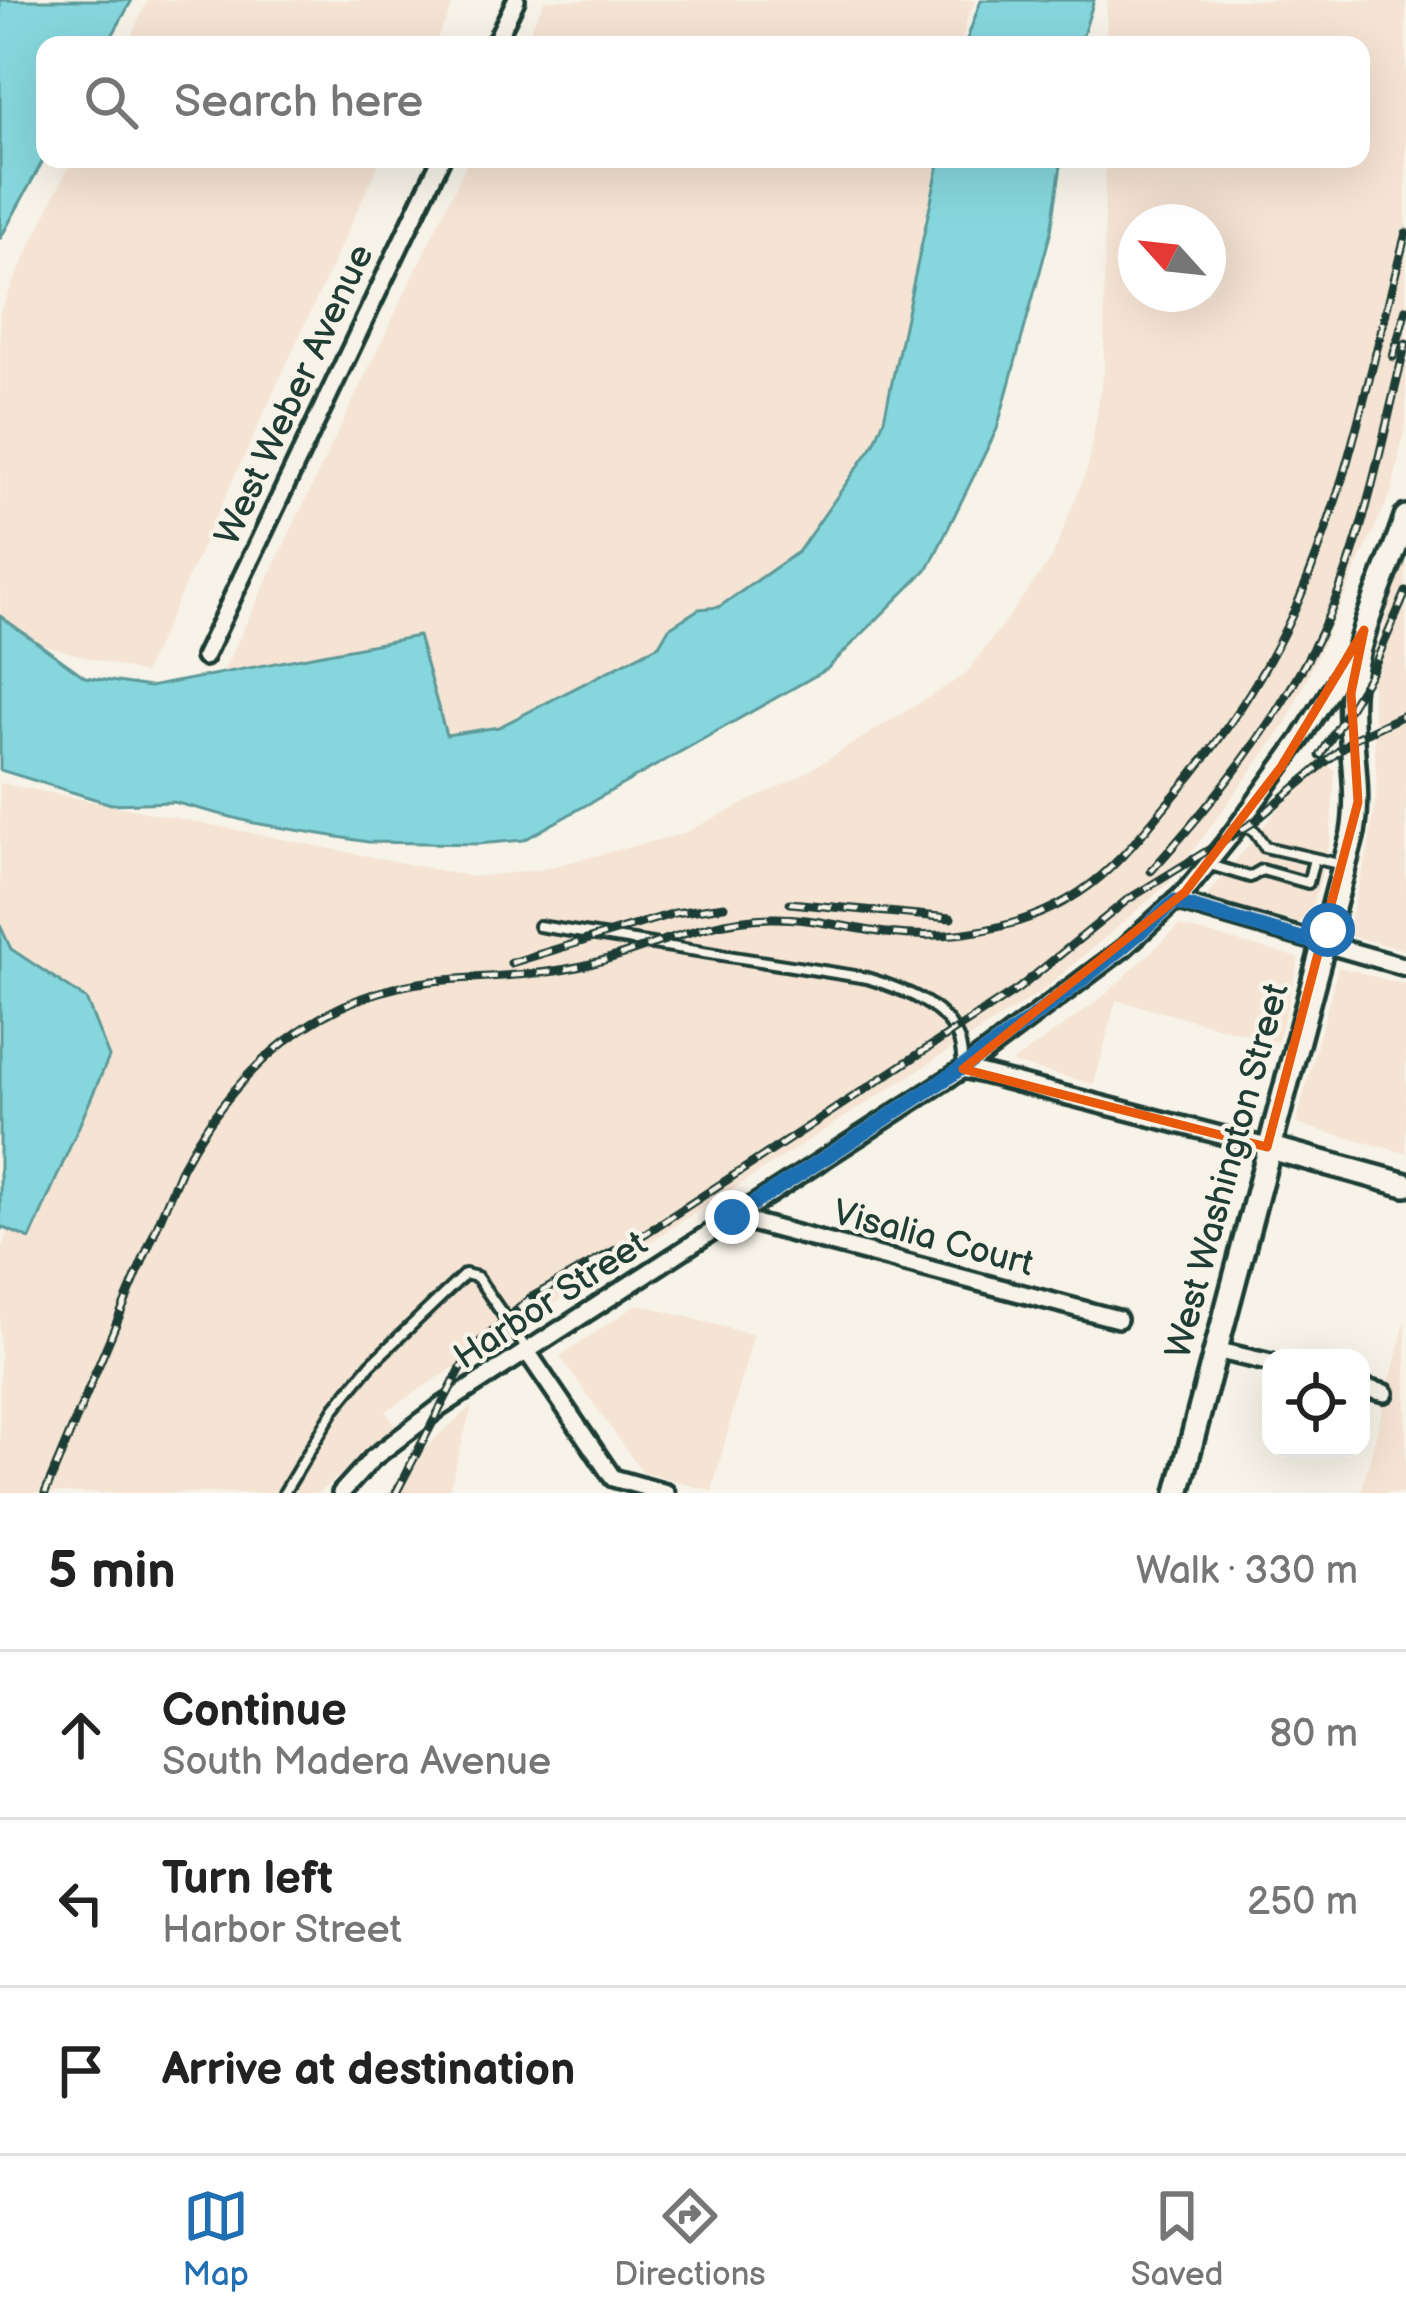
<!DOCTYPE html>
<html lang="en">
<head>
<meta charset="utf-8">
<style>
	:root { --surface:#fff; --page:#f2f2f2; --text:#222; --muted:#767676; --line:#e0e0e0; --accent:#1f6fb2 }
	body { margin:0; font-family:"Balsamiq Sans",sans-serif; background:var(--page); color:var(--text) }
	.controls { position:absolute; right:36px; bottom:36px; display:grid; overflow:hidden; border-radius:24px; box-shadow:0 12px 48px #0002 }
	.controls button { width:108px; height:108px; display:grid; place-items:center; padding:0; border:0; border-bottom:3px solid var(--line); background:var(--surface); color:var(--text); font:60px sans-serif }
	.compass { position:absolute; left:1118px; top:204px; width:108px; height:108px; border-radius:50%; background:var(--surface); box-shadow:0 12px 48px #0002; rotate:297deg }
	.stop { position:absolute; width:36px; height:36px; margin:-27px; border:9px solid #1f6fb2; border-radius:50%; background:#fff }
	.stop.end { background:#1f6fb2; border-color:#fff; box-shadow:0 3px 12px #0008 }
	.list { margin:0; padding:0; list-style:none }
	h2 { display:flex; justify-content:space-between; align-items:center; height:156px; margin:0; padding:0 48px; font-size:51px }
	h2 small { font-size:39px; font-weight:400; color:var(--muted) }
	.list li { display:grid; grid-template-columns:78px 1fr auto; gap:36px; align-items:center; box-sizing:border-box; height:168px; padding:0 48px; border-top:3px solid var(--line) }
	.list b { display:block; font-size:45px; white-space:nowrap }
	.list p { margin:0; font-size:39px; white-space:nowrap; color:var(--muted) }
	.list em { font-size:39px; font-style:normal; color:var(--muted) }
	.icon { flex:none; width:66px; height:66px; fill:none; stroke:currentColor; stroke-width:2; stroke-linecap:round; stroke-linejoin:round }
	.map { position:relative; flex:none; width:1406px; height:1493px; overflow:hidden }
	.search { position:absolute; background:var(--surface); box-shadow:0 12px 48px #0002; left:36px; right:36px; top:36px; height:132px; display:flex; align-items:center; gap:30px; box-sizing:border-box; padding:0 42px; border-radius:24px; color:var(--muted); font-size:45px }
	.sheet { height:660px; background:var(--surface) }
	nav { display:flex; justify-content:space-around; align-items:center; box-sizing:border-box; height:168px; border-top:3px solid var(--line); background:var(--surface); font-size:33px; color:var(--muted) }
	nav a { display:grid; justify-items:center; gap:6px }
	nav .on { color:var(--accent) }
	.map>svg:first-child { display:block }
	.built { fill:#f5e3d3; fill-rule:evenodd }
	.water { fill:#86d7dd; stroke:#5d9999; stroke-width:3 }
	.lines { fill:none; stroke-linecap:round; stroke-linejoin:round }
	.lane-casing { stroke:#1f3d34; stroke-width:16 }
	.street-casing { stroke:#1f3d34; stroke-width:24 }
	.secondary-casing { stroke:#1f3d34; stroke-width:30 }
	.lane { stroke:#f7f3e8; stroke-width:8 }
	.street { stroke:#f7f3e8; stroke-width:15 }
	.secondary { stroke:#f7f3e8; stroke-width:21 }
	.rail-casing { stroke:#1f3d34; stroke-width:9 }
	.rail { stroke:#f7f3e8; stroke-width:4.5; stroke-dasharray:14; stroke-linecap:butt }
	.route { stroke:#1f6fb2; stroke-width:15 }
	.marked { fill:none; stroke:#e8590c; stroke-width:9; stroke-linejoin:round }
	.labels { text-anchor:middle; dominant-baseline:central; stroke-width:9; stroke-linejoin:round; paint-order:stroke }
	.street-label { font-size:36px; fill:#1f3d34; stroke:#f7f3e8 }
</style>
</head>
<body>
<div class="map">
<svg width="1406" height="1493" viewBox="0 0 1406 1493">
	<rect width="100%" height="100%" fill="#f7f3e8"/>
	<filter id="ink" filterUnits="userSpaceOnUse"><feTurbulence type="fractalNoise" baseFrequency=".00833" numOctaves="2"/><feDisplacementMap in="SourceGraphic" scale="24" xChannelSelector="R" yChannelSelector="G"/><feConvolveMatrix kernelMatrix="1 2 1 2 8 2 1 2 1" color-interpolation-filters="sRGB"/></filter>
	<g filter="url(#ink)">
		<!-- built -->
		<path class="built" d="M 148,0 L 455,0 L 434,45 L 127,45 Z
			M 545,0 L 976,0 L 967,17 L 961,45 L 523,45 Z
			M 1107,0 L 1406,0 L 1406,421 L 1392,490 L 1286,724 L 1169,883 L 1042,991 L 386,1411 L 399,1431 L 317,1493 L 0,1493 L 0,1252 L 62,1104 L 0,945 L 0,783 L 473,877 L 539,870 L 682,834 L 797,778 L 965,675 L 1052,558 L 1088,467 L 1104,371 L 1105,159 L 1361,159 L 1361,45 L 1106,45 ZM 1136,222 L 1208,222 L 1208,294 L 1136,294 Z
			M 72,159 L 381,159 L 144,673 L 0,633 L 0,311 Z
			M 469,159 L 938,159 L 883,420 L 874,444 L 797,552 L 718,607 L 699,609 L 669,628 L 659,645 L 499,727 L 409,742 L 211,697 Z
			M 1406,546 L 1406,950 L 1346,935 L 1368,851 L 1377,792 L 1371,671 Z
			M 1317,760 L 1335,770 L 1330,841 L 1308,925 L 1205,899 Z
			M 1179,926 L 1299,958 L 1278,1042 L 1116,1000 L 1094,1084 L 1012,1063 L 1103,997 Z
			M 1338,967 L 1406,985 L 1406,1153 L 1296,1124 Z
			M 638,1304 L 753,1335 L 712,1491 L 642,1472 L 560,1356 Z
			M 1406,1320 L 1406,1493 L 1361,1493 Z
			M 472,1406 L 448,1493 L 389,1493 L 407,1464 Z"/>
		<!-- water -->
		<path class="water" d="M 0,0 L 132,0 L 107,45 L 45,45 L 45,157 L 0,239 Z
			M 981,0 L 1094,0 L 1080,45 L 965,45 Z
			M 940,159 L 1062,159 L 1051,231 L 997,429 L 929,567 L 827,669 L 524,840 L 478,844 L 368,842 L 254,823 L 173,802 L 111,804 L 0,770 L 0,616 L 85,677 L 149,687 L 418,636 L 446,735 L 499,727 L 659,645 L 669,628 L 699,609 L 719,607 L 798,552 L 874,444 L 884,419 Z
			M 0,925 L 11,949 L 86,999 L 109,1057 L 30,1239 L 2,1227 L 0,1231 Z"/>
		<g class="lines">
			<defs>
				<path id="lane" d="M 1241,822 L 1255,832 L 1265,847 L 1343,865
					M 1210,865 L 1250,877 L 1262,870 L 1308,883 L 1314,859
					M 539,926 L 867,978 C 899,988 944,1003 958,1038 C 962,1046 962,1059 963,1068
					M 284,1493 L 335,1408 L 371,1364 L 465,1274 L 477,1277 L 528,1351"/>
				<path id="street" d="M 494,45 L 516,0
					M 204,657 L 441,159
					M 1175,901 L 1406,967
					M 963,1069 L 1267,1147
					M 732,1217 L 1118,1319
					M 1215,1350 L 1271,1363
					M 528,1353 L 613,1478 L 666,1493
					M 1361,1387 L 1385,1393
					M 341,1493 L 373,1458 L 439,1408 L 963,1069 L 1124,948 L 1185,892 L 1229,838 L 1300,740 L 1353,654"/>
				<path id="secondary" d="M 1267,1147 L 1406,1185
					M 1178,1493 L 1353,833 C 1361,786 1348,742 1351,694 C 1356,632 1387,576 1406,517"/>
			</defs>
			<!-- lane casing -->
			<use href="#lane" class="lane-casing"/>
			<!-- street casing -->
			<use href="#street" class="street-casing"/>
			<!-- secondary casing -->
			<use href="#secondary" class="secondary-casing"/>
			<!-- lane -->
			<use href="#lane" class="lane"/>
			<!-- street -->
			<use href="#street" class="street"/>
			<!-- secondary -->
			<use href="#secondary" class="secondary"/>
			<defs>
				<path id="rail" d="M 1393,357 L 1406,309
					M 1320,756 L 1372,671 L 1406,592
					M 1151,871 C 1226,788 1298,696 1339,591 C 1370,512 1385,425 1406,343
					M 790,903 L 951,918
					M 511,963 L 675,913 L 724,906
					M 45,1493 L 182,1167 C 236,1069 317,994 433,981 C 481,976 530,977 577,967 C 643,953 700,919 770,918 C 809,917 847,928 886,933 C 960,942 1042,926 1100,877 C 1125,856 1146,829 1167,804 C 1218,746 1264,677 1296,607 C 1348,488 1373,358 1406,233
					M 396,1493 L 461,1368 L 479,1343 L 532,1297 L 646,1233 L 1018,989 L 1127,900 L 1254,822 L 1353,739 L 1406,714"/>
			</defs>
			<!-- rail casing -->
			<use href="#rail" class="rail-casing"/>
			<!-- rail -->
			<use href="#rail" class="rail"/>
		</g>
	</g>
	<g class="lines" filter="url(#ink)">
		<!-- route -->
		<path class="route" d="M 732,1217 C 885,1119 1040,1025 1174,902 L 1323,945 L 1328,930"/>
	</g>
	<!-- marked area -->
	<path class="marked" d="M 1364,630 L 1351,693 L 1358,802 L 1267,1147 L 963,1069 L 1185,892 L 1281,767 Z"/>
	<g class="labels">
		<!-- street labels -->
		<g class="street-label">
			<text transform="translate(295 395) rotate(-65)">West Weber Avenue</text>
			<text transform="translate(1228 1171) rotate(-75)">West Washington Street</text>
			<text transform="translate(933 1239) rotate(15)">Visalia Court</text>
			<text transform="translate(551 1301) rotate(-33)">Harbor Street</text>
		</g>
	</g>
</svg>
<div class="controls">
<button><svg class="icon" aria-label="locate" viewBox="0 0 24 24"><circle cx="12" cy="12" r="6"/><path d="M12 2v4M12 18v4M2 12h4M18 12h4"/></svg></button>
</div>
<svg class="compass" viewBox="-18 -18 36 36"><path d="M0-13l5 13h-10z" fill="#e53935"/><path d="M0 13l5-13h-10z" fill="#767676"/></svg>
<div class="stop" style="left:1328px;top:930px"></div>
<div class="stop end" style="left:732px;top:1217px"></div>
<div class="search"><svg class="icon" aria-label="search" viewBox="0 0 24 24"><circle cx="10" cy="10" r="6"/><path d="M15 15l6 6"/></svg>Search here</div>
</div>
<section class="sheet">
<h2>5 min<small>Walk · 330 m</small></h2>
<ul class="list">
<li><svg class="icon" aria-label="ahead" viewBox="0 0 24 24"><path d="M12 20V5M6 11l6-6 6 6"/></svg><div><b>Continue</b><p>South Madera Avenue</p></div><em>80 m</em></li>
<li><svg class="icon" aria-label="left" viewBox="0 0 24 24"><path d="M17 20v-9H6M10 6l-5 5 5 5"/></svg><div><b>Turn left</b><p>Harbor Street</p></div><em>250 m</em></li>
<li><svg class="icon" aria-label="arrive" viewBox="0 0 24 24"><path d="M6 21V4h12l-3 4 3 4H6"/></svg><div><b>Arrive at destination</b></div></li>
</ul>
</section>
<nav>
<a class="on"><svg class="icon" aria-label="map" viewBox="0 0 24 24"><path d="M3 6l6-2 6 2 6-2v14l-6 2-6-2-6 2zM9 4v14M15 6v14"/></svg>Map</a>
<a><svg class="icon" aria-label="directions" viewBox="0 0 24 24"><path d="M12 3l9 9-9 9-9-9zM9 14v-3h6M13 9l2 2-2 2"/></svg>Directions</a>
<a><svg class="icon" aria-label="saved" viewBox="0 0 24 24"><path d="M7 4h10v16l-5-4-5 4z"/></svg>Saved</a>
</nav>
</body>
</html>
